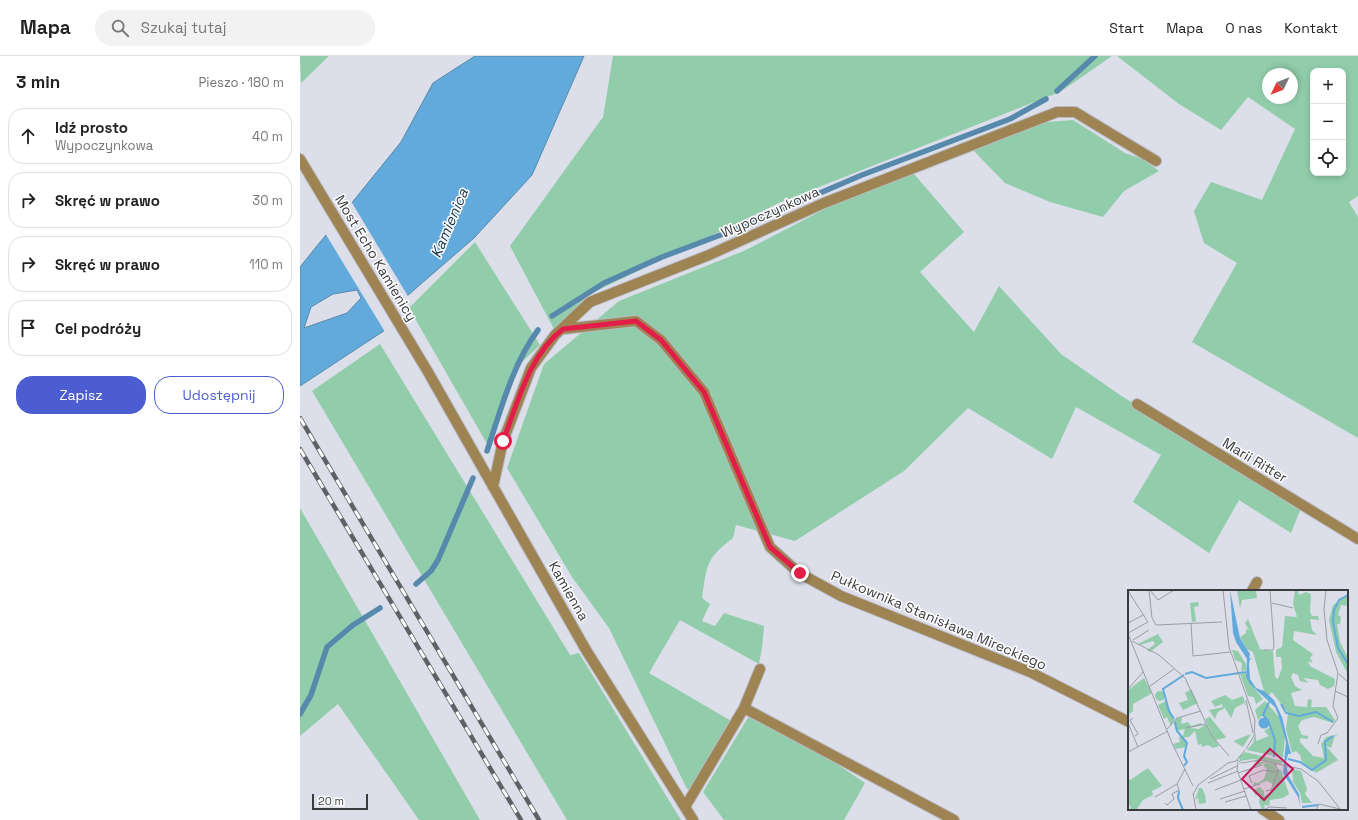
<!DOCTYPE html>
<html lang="pl">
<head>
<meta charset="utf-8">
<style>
	:root { --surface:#fff; --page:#f2f2f2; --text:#222; --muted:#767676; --line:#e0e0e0; --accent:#4c5dd2 }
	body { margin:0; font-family:"Space Grotesk",sans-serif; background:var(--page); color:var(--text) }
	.controls { position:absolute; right:12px; top:12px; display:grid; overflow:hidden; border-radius:8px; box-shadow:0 2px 6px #0003 }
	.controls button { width:36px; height:36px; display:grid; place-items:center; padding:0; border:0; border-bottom:1px solid var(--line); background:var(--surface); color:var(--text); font:20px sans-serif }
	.compass { position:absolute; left:962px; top:12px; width:36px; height:36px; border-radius:50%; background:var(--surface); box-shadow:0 2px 6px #0003; rotate:227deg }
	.scale { position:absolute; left:12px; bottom:10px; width:56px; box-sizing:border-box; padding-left:4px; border:2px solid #3a3b3f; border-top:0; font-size:11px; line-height:14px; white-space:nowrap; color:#3a3b3f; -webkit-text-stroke:3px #fff; paint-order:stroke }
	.stop { position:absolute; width:12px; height:12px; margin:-9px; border:3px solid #e11d48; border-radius:50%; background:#fff }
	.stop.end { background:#e11d48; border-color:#fff; box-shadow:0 1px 4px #0008 }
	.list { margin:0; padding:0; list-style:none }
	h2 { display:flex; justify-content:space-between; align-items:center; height:52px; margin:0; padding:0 16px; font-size:17px }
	h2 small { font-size:13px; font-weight:400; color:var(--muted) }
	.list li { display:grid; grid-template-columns:26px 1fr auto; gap:12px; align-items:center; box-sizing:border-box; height:56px; margin:0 8px 8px; padding:0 8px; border:1px solid var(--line); border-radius:16px }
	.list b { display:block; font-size:15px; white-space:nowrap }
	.list p { margin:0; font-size:13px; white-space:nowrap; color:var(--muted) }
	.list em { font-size:13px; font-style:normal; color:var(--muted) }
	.actions { display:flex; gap:8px; padding:12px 16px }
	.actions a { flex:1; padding:9px 0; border:1px solid var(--accent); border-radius:16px; text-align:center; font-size:14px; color:var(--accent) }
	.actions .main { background:var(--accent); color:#fff }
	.icon { flex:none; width:22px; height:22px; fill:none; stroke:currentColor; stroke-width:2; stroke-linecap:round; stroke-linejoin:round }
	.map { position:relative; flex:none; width:1058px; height:764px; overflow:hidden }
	header { display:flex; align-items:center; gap:24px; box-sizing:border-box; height:56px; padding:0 20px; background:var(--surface); border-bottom:1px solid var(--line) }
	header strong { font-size:19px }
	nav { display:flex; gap:22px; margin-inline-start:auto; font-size:14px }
	.search { width:280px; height:36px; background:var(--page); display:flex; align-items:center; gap:10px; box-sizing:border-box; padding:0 14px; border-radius:22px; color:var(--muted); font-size:15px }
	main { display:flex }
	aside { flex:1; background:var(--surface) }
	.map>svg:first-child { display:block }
	.green { fill:#91cdaa; fill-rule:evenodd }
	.water { fill:#62aadb; stroke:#5689ac; fill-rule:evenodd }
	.pier { fill:#dcdee9 }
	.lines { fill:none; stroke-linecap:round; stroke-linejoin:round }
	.stream { stroke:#5689ac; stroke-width:5.5 }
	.minor-casing { stroke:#b8bac4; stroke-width:12 }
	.minor { stroke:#9e8453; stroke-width:10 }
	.rail-casing { stroke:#606167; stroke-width:4.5 }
	.rail { stroke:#fff; stroke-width:3; stroke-dasharray:9; stroke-linecap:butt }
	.route { stroke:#e11d48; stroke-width:5 }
	.labels { text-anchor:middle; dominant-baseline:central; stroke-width:3; stroke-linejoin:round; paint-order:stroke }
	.street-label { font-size:14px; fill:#3a3b3f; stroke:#fff }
	.water-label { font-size:15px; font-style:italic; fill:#143449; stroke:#fff }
	.inset-river { fill:none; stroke:#62aadb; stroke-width:2 }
	.inset-road { fill:none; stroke:#9b9da5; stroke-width:1 }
	.view { fill:#c2185b; fill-opacity:0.15; stroke:#c2185b; stroke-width:2 }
	.inset-edge { fill:none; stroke:#3a3b3f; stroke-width:2 }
</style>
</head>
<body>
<header>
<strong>Mapa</strong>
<div class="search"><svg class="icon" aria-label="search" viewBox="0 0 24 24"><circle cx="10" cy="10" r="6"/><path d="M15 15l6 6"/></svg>Szukaj tutaj</div>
<nav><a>Start</a><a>Mapa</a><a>O nas</a><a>Kontakt</a></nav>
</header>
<main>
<aside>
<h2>3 min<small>Pieszo · 180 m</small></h2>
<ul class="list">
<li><svg class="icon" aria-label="ahead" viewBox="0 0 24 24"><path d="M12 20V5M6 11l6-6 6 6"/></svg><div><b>Idź prosto</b><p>Wypoczynkowa</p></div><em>40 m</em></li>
<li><svg class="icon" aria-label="right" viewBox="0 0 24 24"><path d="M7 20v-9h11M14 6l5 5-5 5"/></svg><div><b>Skręć w prawo</b></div><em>30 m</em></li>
<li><svg class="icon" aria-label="right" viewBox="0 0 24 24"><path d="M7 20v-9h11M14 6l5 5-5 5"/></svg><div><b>Skręć w prawo</b></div><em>110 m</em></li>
<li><svg class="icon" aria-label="arrive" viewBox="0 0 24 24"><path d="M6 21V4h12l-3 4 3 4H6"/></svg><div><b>Cel podróży</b></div></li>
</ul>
<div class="actions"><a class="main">Zapisz</a><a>Udostępnij</a></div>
</aside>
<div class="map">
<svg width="1058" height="764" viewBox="0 0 1058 764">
	<rect width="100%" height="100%" fill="#dcdee9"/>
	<!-- green -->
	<path class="green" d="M 0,0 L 29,0 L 1,27 Z
		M 313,0 L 812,0 L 760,36 L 481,146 L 288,239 L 255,275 L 210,190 L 303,61 Z
		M 817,0 L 1058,0 L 1058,140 L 1049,146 L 1058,161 L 1058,382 L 892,286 L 937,207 L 904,187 L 894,155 L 911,126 L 962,144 L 995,73 L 948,41 L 921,74 L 879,48 ZM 1013,15 L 1043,15 L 1043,117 L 1013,117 ZM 968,18 L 992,18 L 992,42 L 968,42 Z
		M 773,64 L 825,97 L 842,103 L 859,115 L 824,135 L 803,161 L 750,146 L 705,127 L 672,93 L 747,66 Z
		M 614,118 L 664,176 L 620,216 L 674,276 L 699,230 L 761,298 L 820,339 L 1001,452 L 991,477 L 939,444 L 909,497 L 833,446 L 861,399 L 776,351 L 752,403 L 668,352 L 604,415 L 495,485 L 436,469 L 433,482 C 405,503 407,510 402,542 L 410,548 L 402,565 L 415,570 L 424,557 L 464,570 L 462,592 L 459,608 L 380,564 L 349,617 L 433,666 L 391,733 L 387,733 L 309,572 L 272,521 L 207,412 L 244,308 L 319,245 L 446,194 L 546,142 Z
		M 175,186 L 240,289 L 219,309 L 190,393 L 109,252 Z
		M 80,288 L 270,599 L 279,597 L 381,764 L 267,764 L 12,335 Z
		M 0,452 L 180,764 L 119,764 L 38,648 L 0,680 Z
		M 449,660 L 537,708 L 565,727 L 544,764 L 424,764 L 403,736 Z"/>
	<!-- water -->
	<path class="water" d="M 175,0 L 284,0 L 232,119 L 174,182 L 107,240 L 108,259 L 0,330 L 0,211 L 101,86 L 133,27 ZM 57,234 L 61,242 L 47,257 L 4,272 L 11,251 L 33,238 Z"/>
	<!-- pier -->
	<path class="pier" d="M 51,145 L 109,242 L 110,260 L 85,276 L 25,177 Z"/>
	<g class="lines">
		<!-- stream -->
		<path class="stream" d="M 757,35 L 795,0
			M 252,260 L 304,227 L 362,201 L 431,175 L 562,119 L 710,63 L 746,43
			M 187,395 C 200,356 213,307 238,274
			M 116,528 L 131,515 L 138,504 L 173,422
			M 0,658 L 11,639 L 27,591 L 53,569 L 80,552"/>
		<defs>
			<path id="minor" d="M 0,103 L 128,316 L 286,594 L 393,764
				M 263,273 L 336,265 L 361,284 L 404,336 L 470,491 L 499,517 L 541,540 L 730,616 L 829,666
				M 837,348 L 1058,483
				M 193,431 L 203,385 L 231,312 L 255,279 L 290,246 L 409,199 L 524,147 L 757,56 L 775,56 L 856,105
				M 952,535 L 957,526
				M 444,652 L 654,764
				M 385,751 L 444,652 L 460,613
				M 962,753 L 979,764"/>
		</defs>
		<!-- minor casing -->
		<use href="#minor" class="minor-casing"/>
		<!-- minor -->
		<use href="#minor" class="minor"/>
		<defs>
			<path id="rail" d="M 0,362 L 239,764
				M 0,393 L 221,764"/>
		</defs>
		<!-- rail casing -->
		<use href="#rail" class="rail-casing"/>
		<!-- rail -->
		<use href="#rail" class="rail"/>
	</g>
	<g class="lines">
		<!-- route -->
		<path class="route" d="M 203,385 C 218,346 229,299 263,273 L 336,265 L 361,284 L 404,336 L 470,491 L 500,517"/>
	</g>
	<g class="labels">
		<!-- street labels -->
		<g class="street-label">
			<text transform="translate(470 156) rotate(-24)">Wypoczynkowa</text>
			<text transform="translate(76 202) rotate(59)">Most Echo Kamienicy</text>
			<text transform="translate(955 404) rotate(31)">Marii Ritter</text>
			<text transform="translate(269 535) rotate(60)">Kamienna</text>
			<text transform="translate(639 564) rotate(23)">Pułkownika Stanisława Mireckiego</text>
		</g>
		<!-- water labels -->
		<g class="water-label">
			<text transform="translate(149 167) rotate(-67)">Kamienica</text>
		</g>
	</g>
	<!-- overview -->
	<g transform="translate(828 534)">
		<rect width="220" height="220" fill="#dcdee9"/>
		<path d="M 109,0 L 128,0 L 129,8 L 114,10 L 112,18 ZM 167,0 L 175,0 L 170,1 L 171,5 L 178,2 L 183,4 L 182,22 L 184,26 L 190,26 L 191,30 L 182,29 L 184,40 L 189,45 L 166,41 L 165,50 L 185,64 L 182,68 L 185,73 L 180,71 L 182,76 L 207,89 L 206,96 L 200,99 L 192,95 L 190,90 L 175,88 L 181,93 L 172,91 L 170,85 L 165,83 L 163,87 L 167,96 L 174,100 L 163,103 L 167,116 L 179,117 L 180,109 L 184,110 L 183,117 L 198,117 L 207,130 L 205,133 L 186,127 L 174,130 L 170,136 L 174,145 L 180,146 L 180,149 L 172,148 L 172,152 L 185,166 L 196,168 L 193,154 L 198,147 L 211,144 L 207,146 L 203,158 L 198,156 L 210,170 L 188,183 L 174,172 L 172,165 L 168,161 L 164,163 L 158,139 L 160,123 L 144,102 L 140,106 L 136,101 L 125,62 L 119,59 L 112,47 L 118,43 L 118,39 L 121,40 L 117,33 L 120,29 L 132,59 L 145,61 L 147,87 L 150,89 L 154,78 L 153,67 L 148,67 L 148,60 L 154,57 L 157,26 L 169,27 L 165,14 ZM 220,5 L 220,16 L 213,15 L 210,25 L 213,27 L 212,34 L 209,34 L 212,52 L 220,68 L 220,84 L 208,62 L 201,30 L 205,15 ZM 70,12 L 71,16 L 66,17 L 68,31 L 64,32 L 62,13 ZM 30,44 L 35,52 L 22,62 L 19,60 L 27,54 L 25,51 L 12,55 L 10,54 ZM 104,60 L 110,61 L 118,74 L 118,80 L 113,81 L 114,73 L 107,70 ZM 118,83 L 118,87 L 135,109 L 128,114 L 126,107 L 120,106 L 112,84 ZM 16,88 L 24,103 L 5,114 L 5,121 L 0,125 L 0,100 ZM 63,99 L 70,113 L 55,120 L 51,113 L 60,110 L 57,103 ZM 113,100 L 118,116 L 116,113 L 107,118 L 103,128 L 97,118 L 90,122 L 87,129 L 81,120 L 95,117 L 94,114 L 87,117 L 83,111 L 97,105 L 104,110 L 115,106 ZM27 106a5 5 0 1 1 10 0a5 5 0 1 1-10 0ZM 38,111 L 46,130 L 43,136 L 39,127 L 36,129 L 30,115 ZM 137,111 L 151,127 L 157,147 L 155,168 L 119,160 L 125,153 L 128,142 L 128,151 L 141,146 L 136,141 L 142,137 L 141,129 L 135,125 L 130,130 L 127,120 ZM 54,127 L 53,134 L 60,132 L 63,136 L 73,133 L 74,135 L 62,138 L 71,139 L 78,134 L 91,156 L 85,158 L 80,155 L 74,157 L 73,154 L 70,155 L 67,141 L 61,147 L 56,147 L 59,153 L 58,157 L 48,159 L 45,154 L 52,152 L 51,147 L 55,146 L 57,139 L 48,141 L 46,133 L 48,129 ZM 82,127 L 98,147 L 97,148 L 87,150 L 77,129 ZM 123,144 L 115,157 L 105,151 ZM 117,162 L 155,171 L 154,174 L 126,169 L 112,171 L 111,167 ZM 127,171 L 147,174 L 149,182 L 145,194 L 139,191 L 125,196 L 126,192 L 130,193 L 136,189 L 139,179 L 135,176 L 137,173 L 128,176 ZM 20,178 L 34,196 L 24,201 L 25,205 L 15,210 L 8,220 L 2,220 L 3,216 L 0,215 L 0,187 L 2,190 ZM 150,179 L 153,180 L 161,204 L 155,208 L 142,210 L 141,216 L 136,215 L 137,219 L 134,220 L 131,212 L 132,206 L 127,205 L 125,200 L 132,197 L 136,201 L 136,206 L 143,203 ZM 164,179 L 173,181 L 179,199 L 177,204 L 184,213 L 174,213 L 172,203 L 165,192 ZM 71,198 L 74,198 L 77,205 L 78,213 L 71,214 L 70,208 L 67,210 Z" fill="#91cdaa"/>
		<path d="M 102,0 L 112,48 L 122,64 L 121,68 L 125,69 L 122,69 L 121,74 L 122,89 L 128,98 L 136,101 L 146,110 L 154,127 L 163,164 L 160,164 L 158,172 L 160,185 L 171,204 L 172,216 L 170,207 L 155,183 L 158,152 L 150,124 L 147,117 L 122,94 L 118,87 L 119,69 L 108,52 L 105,43 ZM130.5 133a5.5 5.5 0 1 1 11 0a5.5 5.5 0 1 1-11 0Z" fill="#62aadb"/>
		<path class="inset-river" d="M 220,5 L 211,10 L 206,20 L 205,32 L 210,58 L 220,74M 57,84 L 64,82 L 78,88 L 118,82M 141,112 L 135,125 L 140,130 L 147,150 L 146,167M 153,114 L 158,123 L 171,126 L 188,122 L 205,132M 46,129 L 41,121 L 35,99 L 56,85M 47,132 L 49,141 L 59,153 L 56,166 L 59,172 L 56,176M 160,169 L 172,172 L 184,180 L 198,170 L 197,152 L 205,146M 51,201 L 50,208 L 55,220M 174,217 L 190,215"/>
		<path class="inset-road" d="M 21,0 L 24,28 L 28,35 L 94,32M 22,0 L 30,10 L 46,0M 95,0 L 101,57 L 127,130 L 126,146 L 118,159M 0,1 L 20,32 L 0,43M 144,13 L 165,18M 0,33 L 15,25M 63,33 L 65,66 L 103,62M 0,44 L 44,153 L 65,196M 5,50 L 21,40M 4,51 L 31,65 L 57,88 L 84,146 L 101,166M 136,60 L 145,60 L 146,56 L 142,0M 211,84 L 220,92M 22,96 L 46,79M 0,99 L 16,81M 207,101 L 220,107M 118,110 L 125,143M 5,128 L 2,130 L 10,144 L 7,146M 0,133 L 10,157M 57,138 L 78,134M 39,139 L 49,128 L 73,121M 190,154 L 193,145 L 199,143 L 210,128 L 205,116 L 210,83 L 199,50 L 196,19 L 198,0M 0,162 L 40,141M 109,170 L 114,173 L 131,170 L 173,179 L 190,191 L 213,220M 110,172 L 109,179 L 123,220M 110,183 L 134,175M 82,189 L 109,176M 80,193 L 110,181M 124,193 L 121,186 L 136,180 L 147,182 L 150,180M 116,199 L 132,194M 87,200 L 113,190M 138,201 L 143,200 L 150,181 L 147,173M 65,203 L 68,220M 65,205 L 70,195 L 100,173 L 108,171 L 117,160M 27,207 L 49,194M 92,209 L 117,201M 97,212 L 118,206M 37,213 L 39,215 L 46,209 L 44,204 L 51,200 L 49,194 L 57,179M 136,220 L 141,217 L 159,218M 188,220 L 191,214 L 212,219"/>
		<path class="view" d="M 142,159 L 165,179 L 136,210 L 114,189 Z"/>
		<rect width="220" height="220" class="inset-edge"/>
	</g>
</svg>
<div class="controls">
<button>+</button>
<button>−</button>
<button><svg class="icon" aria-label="locate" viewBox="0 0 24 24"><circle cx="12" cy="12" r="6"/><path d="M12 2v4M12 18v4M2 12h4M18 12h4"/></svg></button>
</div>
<svg class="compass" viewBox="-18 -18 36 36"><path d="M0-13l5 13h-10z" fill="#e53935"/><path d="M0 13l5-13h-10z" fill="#767676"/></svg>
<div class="scale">20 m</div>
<div class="stop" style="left:203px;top:385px"></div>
<div class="stop end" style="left:500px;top:517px"></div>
</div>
</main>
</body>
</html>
